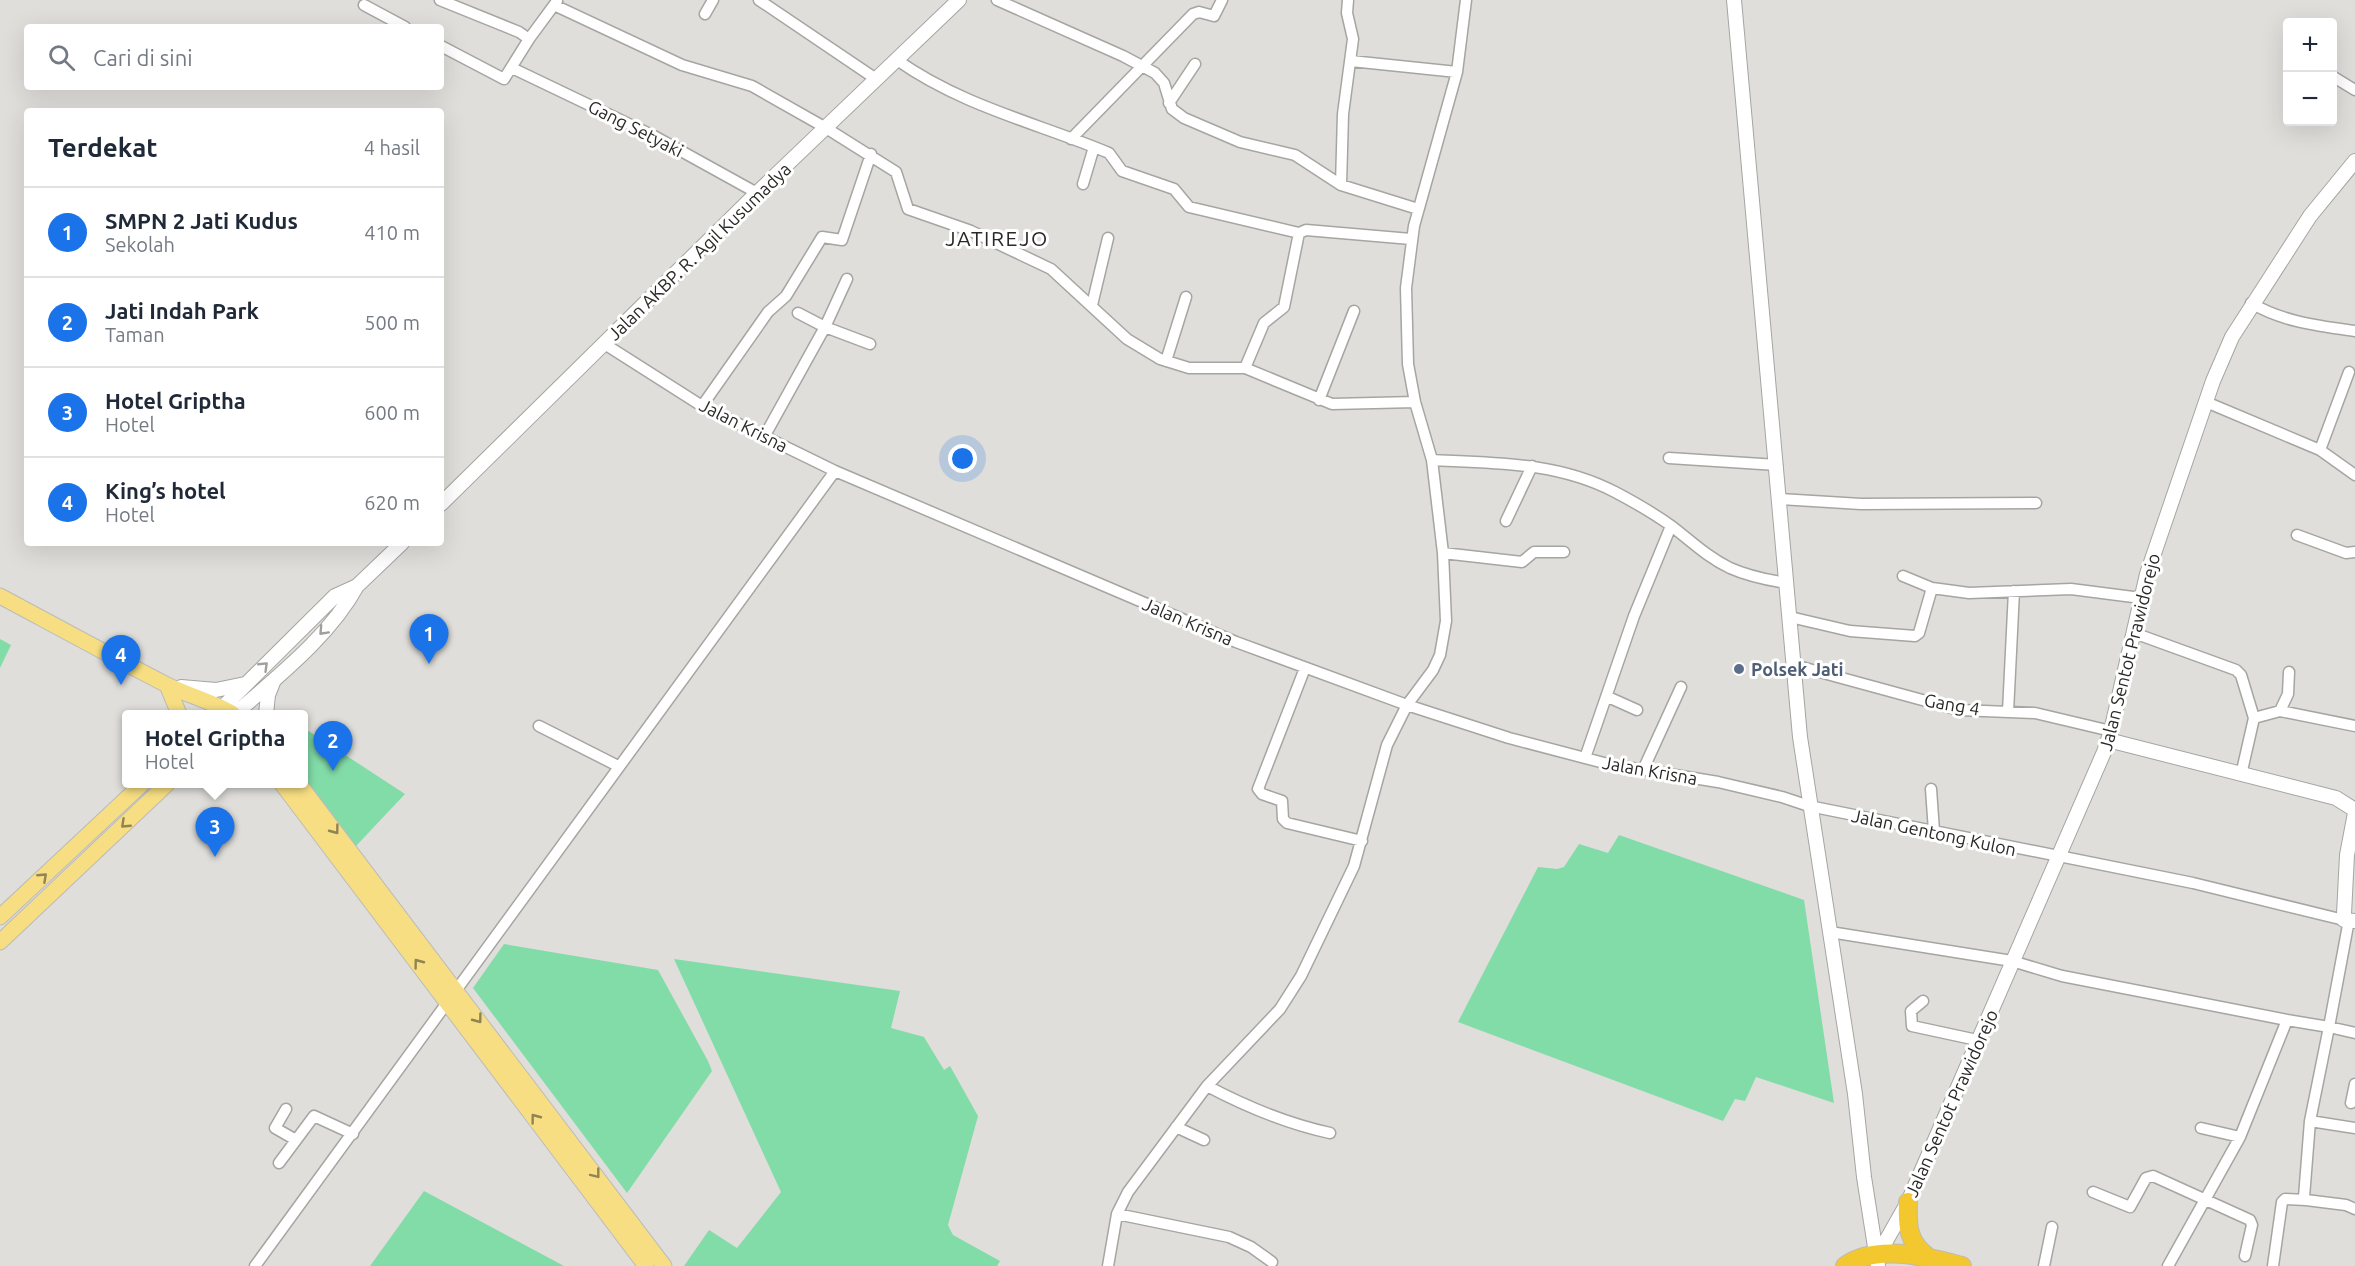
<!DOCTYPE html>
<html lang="id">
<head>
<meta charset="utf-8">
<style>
	:root { --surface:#fff; --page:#f6f6f7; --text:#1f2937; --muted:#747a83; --line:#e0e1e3; --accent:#1a73e8 }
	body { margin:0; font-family:Ubuntu,sans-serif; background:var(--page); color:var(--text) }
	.controls { position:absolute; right:18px; top:18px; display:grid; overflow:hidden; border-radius:6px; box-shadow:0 6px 24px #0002 }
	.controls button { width:54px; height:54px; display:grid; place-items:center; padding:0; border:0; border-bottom:2px solid var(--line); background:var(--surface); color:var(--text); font:30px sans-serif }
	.you { position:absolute; left:963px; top:459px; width:21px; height:21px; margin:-15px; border:4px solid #fff; border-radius:50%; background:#1a73e8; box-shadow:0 0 0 9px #1a73e833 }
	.badge { display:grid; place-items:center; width:39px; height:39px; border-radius:50%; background:var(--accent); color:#fff; font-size:20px; font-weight:700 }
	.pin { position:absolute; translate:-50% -50px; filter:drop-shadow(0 2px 3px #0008) }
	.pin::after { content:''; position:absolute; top:32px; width:21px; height:18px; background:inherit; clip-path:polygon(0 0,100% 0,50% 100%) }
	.popup { position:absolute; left:122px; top:710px; width:186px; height:78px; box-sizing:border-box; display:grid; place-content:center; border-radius:6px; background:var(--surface); filter:drop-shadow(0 2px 4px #0005); font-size:20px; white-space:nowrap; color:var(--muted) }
	.popup b { font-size:22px; color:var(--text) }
	.popup::after { content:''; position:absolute; left:50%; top:100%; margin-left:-12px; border:12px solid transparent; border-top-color:var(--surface) }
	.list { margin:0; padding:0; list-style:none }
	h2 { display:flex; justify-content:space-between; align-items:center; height:78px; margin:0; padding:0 24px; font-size:26px }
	h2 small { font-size:20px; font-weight:400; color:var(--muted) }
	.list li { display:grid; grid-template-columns:39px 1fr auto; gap:18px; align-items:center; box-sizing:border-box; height:90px; padding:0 24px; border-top:2px solid var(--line) }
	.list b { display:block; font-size:22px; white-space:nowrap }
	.list p { margin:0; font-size:20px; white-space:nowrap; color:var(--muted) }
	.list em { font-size:20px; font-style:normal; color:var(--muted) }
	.icon { flex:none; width:33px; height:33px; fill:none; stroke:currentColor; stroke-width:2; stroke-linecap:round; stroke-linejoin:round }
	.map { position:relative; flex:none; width:2355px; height:1266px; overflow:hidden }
	.search { position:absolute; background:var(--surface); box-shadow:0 6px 24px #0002; left:24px; top:24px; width:420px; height:66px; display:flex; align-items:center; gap:15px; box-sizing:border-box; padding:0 21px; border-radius:6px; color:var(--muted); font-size:22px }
	.panel { position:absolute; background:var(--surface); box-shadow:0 6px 24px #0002; left:24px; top:108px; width:420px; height:438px; border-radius:6px }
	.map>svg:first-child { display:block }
	.green { fill:#81dca8 }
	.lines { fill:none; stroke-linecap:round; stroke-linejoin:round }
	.street-casing { stroke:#a6a5a2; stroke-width:13 }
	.secondary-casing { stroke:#a6a5a2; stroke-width:16 }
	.primary-casing { stroke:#bbbbba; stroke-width:17 }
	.highway-casing { stroke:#bbbbba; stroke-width:20 }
	.street { stroke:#fff; stroke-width:10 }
	.secondary { stroke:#fff; stroke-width:14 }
	.primary { stroke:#f7de82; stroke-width:15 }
	.highway { stroke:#f2c82e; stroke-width:18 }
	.oneway { stroke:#9f9f9e }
	.oneway2 { stroke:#908455 }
	.service-dot { fill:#5c6f8a; stroke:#fff; stroke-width:2 }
	.labels { text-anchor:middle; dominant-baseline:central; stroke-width:6; stroke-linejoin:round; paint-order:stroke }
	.street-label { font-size:18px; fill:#292928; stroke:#fff }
	.service-label { font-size:18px; font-weight:bold; fill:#4e5e75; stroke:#fff; text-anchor:start }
	.quarter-label { font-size:21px; letter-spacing:1.5px; fill:#292928; stroke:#fff }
</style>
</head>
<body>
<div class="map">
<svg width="2355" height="1266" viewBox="0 0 2355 1266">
	<rect width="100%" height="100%" fill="#dfdeda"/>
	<!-- green -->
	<path class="green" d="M 0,639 L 11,645 L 0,668 Z
		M 304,728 L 405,794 L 356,846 L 304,780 Z
		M 1619,835 L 1804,900 L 1834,1103 L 1756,1077 L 1745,1101 L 1735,1099 L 1723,1121 L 1458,1022 L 1538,867 L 1557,869 L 1564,867 L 1579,844 L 1608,853 Z
		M 504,944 L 658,970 L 708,1061 L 712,1071 L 627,1193 L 473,988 Z
		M 674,959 L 900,991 L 891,1028 L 924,1037 L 944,1070 L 950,1066 L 978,1116 L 948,1225 L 953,1235 L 1000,1261 L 997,1266 L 684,1266 L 709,1230 L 737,1248 L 781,1192 Z
		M 424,1191 L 564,1266 L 370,1266 Z"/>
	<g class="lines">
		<defs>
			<path id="street" d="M 440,0 L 519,32 L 529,39 L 504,79 L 441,46
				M 759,0 L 876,79
				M 997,0 L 1123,56 L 1155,73 L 1164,83 L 1172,109 L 1184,118 L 1240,142 L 1295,155 L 1341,185 L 1418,209
				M 364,5 L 405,27
				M 554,5 L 682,65 L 752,86 L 826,128 L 896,172 L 908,209 L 971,231 L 1051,269 L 1127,339 L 1160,359 L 1189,368 L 1245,368 L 1332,404 L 1415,402
				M 705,14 L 713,0
				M 529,39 L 557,1
				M 897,60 C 962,106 1037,123 1109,153 L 1122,171 L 1174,189 L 1189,207 L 1299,233 L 1284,307 L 1264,323 L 1245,368
				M 1351,61 L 1457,72
				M 512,68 L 654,136 L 757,193
				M 2332,76 L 2355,90
				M 1169,103 L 1195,64
				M 1071,139 L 1193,14 L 1199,12 L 1214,16 L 1222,0
				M 1083,184 L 1094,147
				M 1341,185 L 1343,114 L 1353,39 L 1347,13 L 1348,0
				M 1299,233 L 1306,230 L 1411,239
				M 2251,303 C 2283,322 2319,326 2355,331
				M 1092,305 L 1108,238
				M 798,313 L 825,327 L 870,344
				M 603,343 L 702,406 L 835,471 L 1236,642 L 1407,705 L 1509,738 L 1608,764 L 1718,782 L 1782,797 L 1809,806 L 2193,883 L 2344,920
				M 1166,361 L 1186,297
				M 1319,400 L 1354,311
				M 2206,402 L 2320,450 L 2355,475
				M 702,406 L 768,312 L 786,296 L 822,237 L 842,240 L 871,154
				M 764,437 L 825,327 L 847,279
				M 2320,450 L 2349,372
				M 1669,458 L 1777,465
				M 1432,460 C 1495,463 1558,462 1615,492 C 1634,502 1653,513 1670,525 C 1690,540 1707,557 1730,568 C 1748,576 1767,580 1787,583
				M 1780,499 L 1861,504 L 2036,503
				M 1506,521 L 1532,466
				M 2297,535 L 2346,553 L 2355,552
				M 1443,553 L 1522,562 L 1534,552 L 1564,552
				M 1903,576 L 1932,588
				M 1790,617 L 1850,631 L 1915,636 L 1919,633 L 1932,588 L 1969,593 L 2071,589 L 2141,598
				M 2134,633 L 2236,670 L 2241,675 L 2254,718 L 2241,775
				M 1794,665 L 1959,710 L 2035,713 L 2111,731
				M 1305,668 L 1258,789 L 1262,794 L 1282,801 L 1283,819 L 1287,823 L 1362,841
				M 1608,697 L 1637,710
				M 2280,711 L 2288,694 L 2289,672
				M 2008,712 L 2014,591
				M 2254,718 L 2280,711 L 2355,726
				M 539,726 L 618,766
				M 1585,758 L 1634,616 L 1671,526
				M 1643,770 L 1681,687
				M 1931,789 L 1934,831
				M 1830,932 L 2012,961 L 2062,976 L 2287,1020 L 2240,1137 L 2168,1266
				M 1923,1001 L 1911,1011 L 1912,1026 L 1977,1040
				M 2287,1020 L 2329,1027 L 2349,920
				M 2355,1033 L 2329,1027 L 2310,1121 L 2355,1128
				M 1207,1086 C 1245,1106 1288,1124 1330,1133
				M 2351,1103 L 2355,1084
				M 286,1109 L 275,1128 L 296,1140
				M 2310,1121 L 2304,1197 L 2306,1200 L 2346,1205 L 2355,1209
				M 1176,1127 L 1204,1140
				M 2201,1128 L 2240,1137
				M 279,1163 L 314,1116 L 353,1134
				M 2093,1192 L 2130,1207 L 2146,1178 L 2153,1176 L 2250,1220 L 2252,1225 L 2245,1256
				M 1117,1214 L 1229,1237 L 1251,1247 L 1272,1262
				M 255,1266 L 835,471
				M 1108,1266 L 1117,1214 L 1128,1192 L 1207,1086 L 1280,1009 L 1301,976 L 1354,866 L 1387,745 L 1407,705 L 1433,670 L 1440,655 L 1446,621 L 1443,553 L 1432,460 L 1415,402 L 1408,364 L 1406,288 L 1414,226 L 1457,72 L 1466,0
				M 2044,1266 L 2052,1227
				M 2273,1266 L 2282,1202 L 2285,1199 L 2306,1200"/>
			<path id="secondary" d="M 1734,0 L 1800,737 L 1855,1094 L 1864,1177 L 1878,1266
				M 441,504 L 757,193 L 959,0
				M 181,687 L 216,690 L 245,684
				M 223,707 L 335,596 L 357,586 L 402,543
				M 235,714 C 278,676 329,637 357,586
				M 266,714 L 268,695 L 274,680
				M 2108,740 L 2336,798 L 2355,810
				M 2355,813 L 2347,855 L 2344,914 L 2344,920 L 2355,921
				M 1878,1255 L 1908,1202 L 2104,752 L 2111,731 L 2147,574 L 2213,381 L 2232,337 L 2310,216 L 2355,161"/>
			<path id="primary" d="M 0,596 C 56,626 111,656 167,685 C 187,695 216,703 233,714
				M 167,685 L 179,714
				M 282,784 L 646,1266
				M 299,784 L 664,1266
				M 0,917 L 142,784
				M 0,942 L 167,784"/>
			<path id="highway" d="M 1908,1202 C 1907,1227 1908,1243 1929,1258
				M 1845,1266 C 1877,1243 1927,1257 1962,1266"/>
		</defs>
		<!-- street casing -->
		<use href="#street" class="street-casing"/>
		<!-- secondary casing -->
		<use href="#secondary" class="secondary-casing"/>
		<!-- primary casing -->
		<use href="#primary" class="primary-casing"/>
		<!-- highway casing -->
		<use href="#highway" class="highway-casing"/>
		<!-- street -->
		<use href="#street" class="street"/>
		<!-- secondary -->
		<use href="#secondary" class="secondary"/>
		<!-- primary -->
		<use href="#primary" class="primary"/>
		<!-- highway -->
		<use href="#highway" class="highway"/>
	</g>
	<!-- one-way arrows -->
	<defs><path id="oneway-chevron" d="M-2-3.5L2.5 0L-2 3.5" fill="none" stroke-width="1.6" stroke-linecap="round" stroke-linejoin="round" transform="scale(1.5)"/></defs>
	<g class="oneway">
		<use href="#oneway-chevron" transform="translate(323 631) rotate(133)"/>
		<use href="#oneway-chevron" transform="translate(264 666) rotate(-44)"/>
	</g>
	<g class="oneway2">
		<use href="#oneway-chevron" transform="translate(125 824) rotate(137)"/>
		<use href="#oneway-chevron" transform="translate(335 830) rotate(53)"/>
		<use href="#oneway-chevron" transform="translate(43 877) rotate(-43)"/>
		<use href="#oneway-chevron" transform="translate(418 963) rotate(-127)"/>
		<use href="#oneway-chevron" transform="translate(478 1019) rotate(53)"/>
		<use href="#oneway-chevron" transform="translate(535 1118) rotate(-127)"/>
		<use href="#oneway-chevron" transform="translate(596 1174) rotate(52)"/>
	</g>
	<!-- markers -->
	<circle class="service-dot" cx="1739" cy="669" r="6"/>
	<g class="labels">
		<!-- street labels -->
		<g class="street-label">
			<text transform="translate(636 128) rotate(27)">Gang Setyaki</text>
			<text transform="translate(699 251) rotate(-44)">Jalan AKBP. R. Agil Kusumadya</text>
			<text transform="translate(744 425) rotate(27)">Jalan Krisna</text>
			<text transform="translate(1188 621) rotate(23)">Jalan Krisna</text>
			<text transform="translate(2129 652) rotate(-76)">Jalan Sentot Prawidorejo</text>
			<text transform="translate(1952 704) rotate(10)">Gang 4</text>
			<text transform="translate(1650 770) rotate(10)">Jalan Krisna</text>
			<text transform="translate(1934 832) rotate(12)">Jalan Gentong Kulon</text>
			<text transform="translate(1951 1103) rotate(-66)">Jalan Sentot Prawidorejo</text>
		</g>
		<!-- service labels -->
		<g class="service-label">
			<text x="1751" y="669">Polsek Jati</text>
		</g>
		<!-- quarter labels -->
		<g class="quarter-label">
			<text x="997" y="238">JATIREJO</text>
		</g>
	</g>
</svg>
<div class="controls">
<button>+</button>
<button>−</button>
</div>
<div class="you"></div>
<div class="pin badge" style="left:429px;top:664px">1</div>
<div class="pin badge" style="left:333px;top:771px">2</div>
<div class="pin badge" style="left:215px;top:857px">3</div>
<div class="popup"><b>Hotel Griptha</b>Hotel</div>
<div class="pin badge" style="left:121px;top:685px">4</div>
<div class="search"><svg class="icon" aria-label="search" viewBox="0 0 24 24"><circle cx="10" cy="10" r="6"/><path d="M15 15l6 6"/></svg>Cari di sini</div>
<section class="panel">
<h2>Terdekat<small>4 hasil</small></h2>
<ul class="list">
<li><span class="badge">1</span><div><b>SMPN 2 Jati Kudus</b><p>Sekolah</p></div><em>410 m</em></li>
<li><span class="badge">2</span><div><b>Jati Indah Park</b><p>Taman</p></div><em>500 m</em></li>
<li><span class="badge">3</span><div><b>Hotel Griptha</b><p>Hotel</p></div><em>600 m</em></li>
<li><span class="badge">4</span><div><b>King’s hotel</b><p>Hotel</p></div><em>620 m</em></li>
</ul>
</section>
</div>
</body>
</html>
